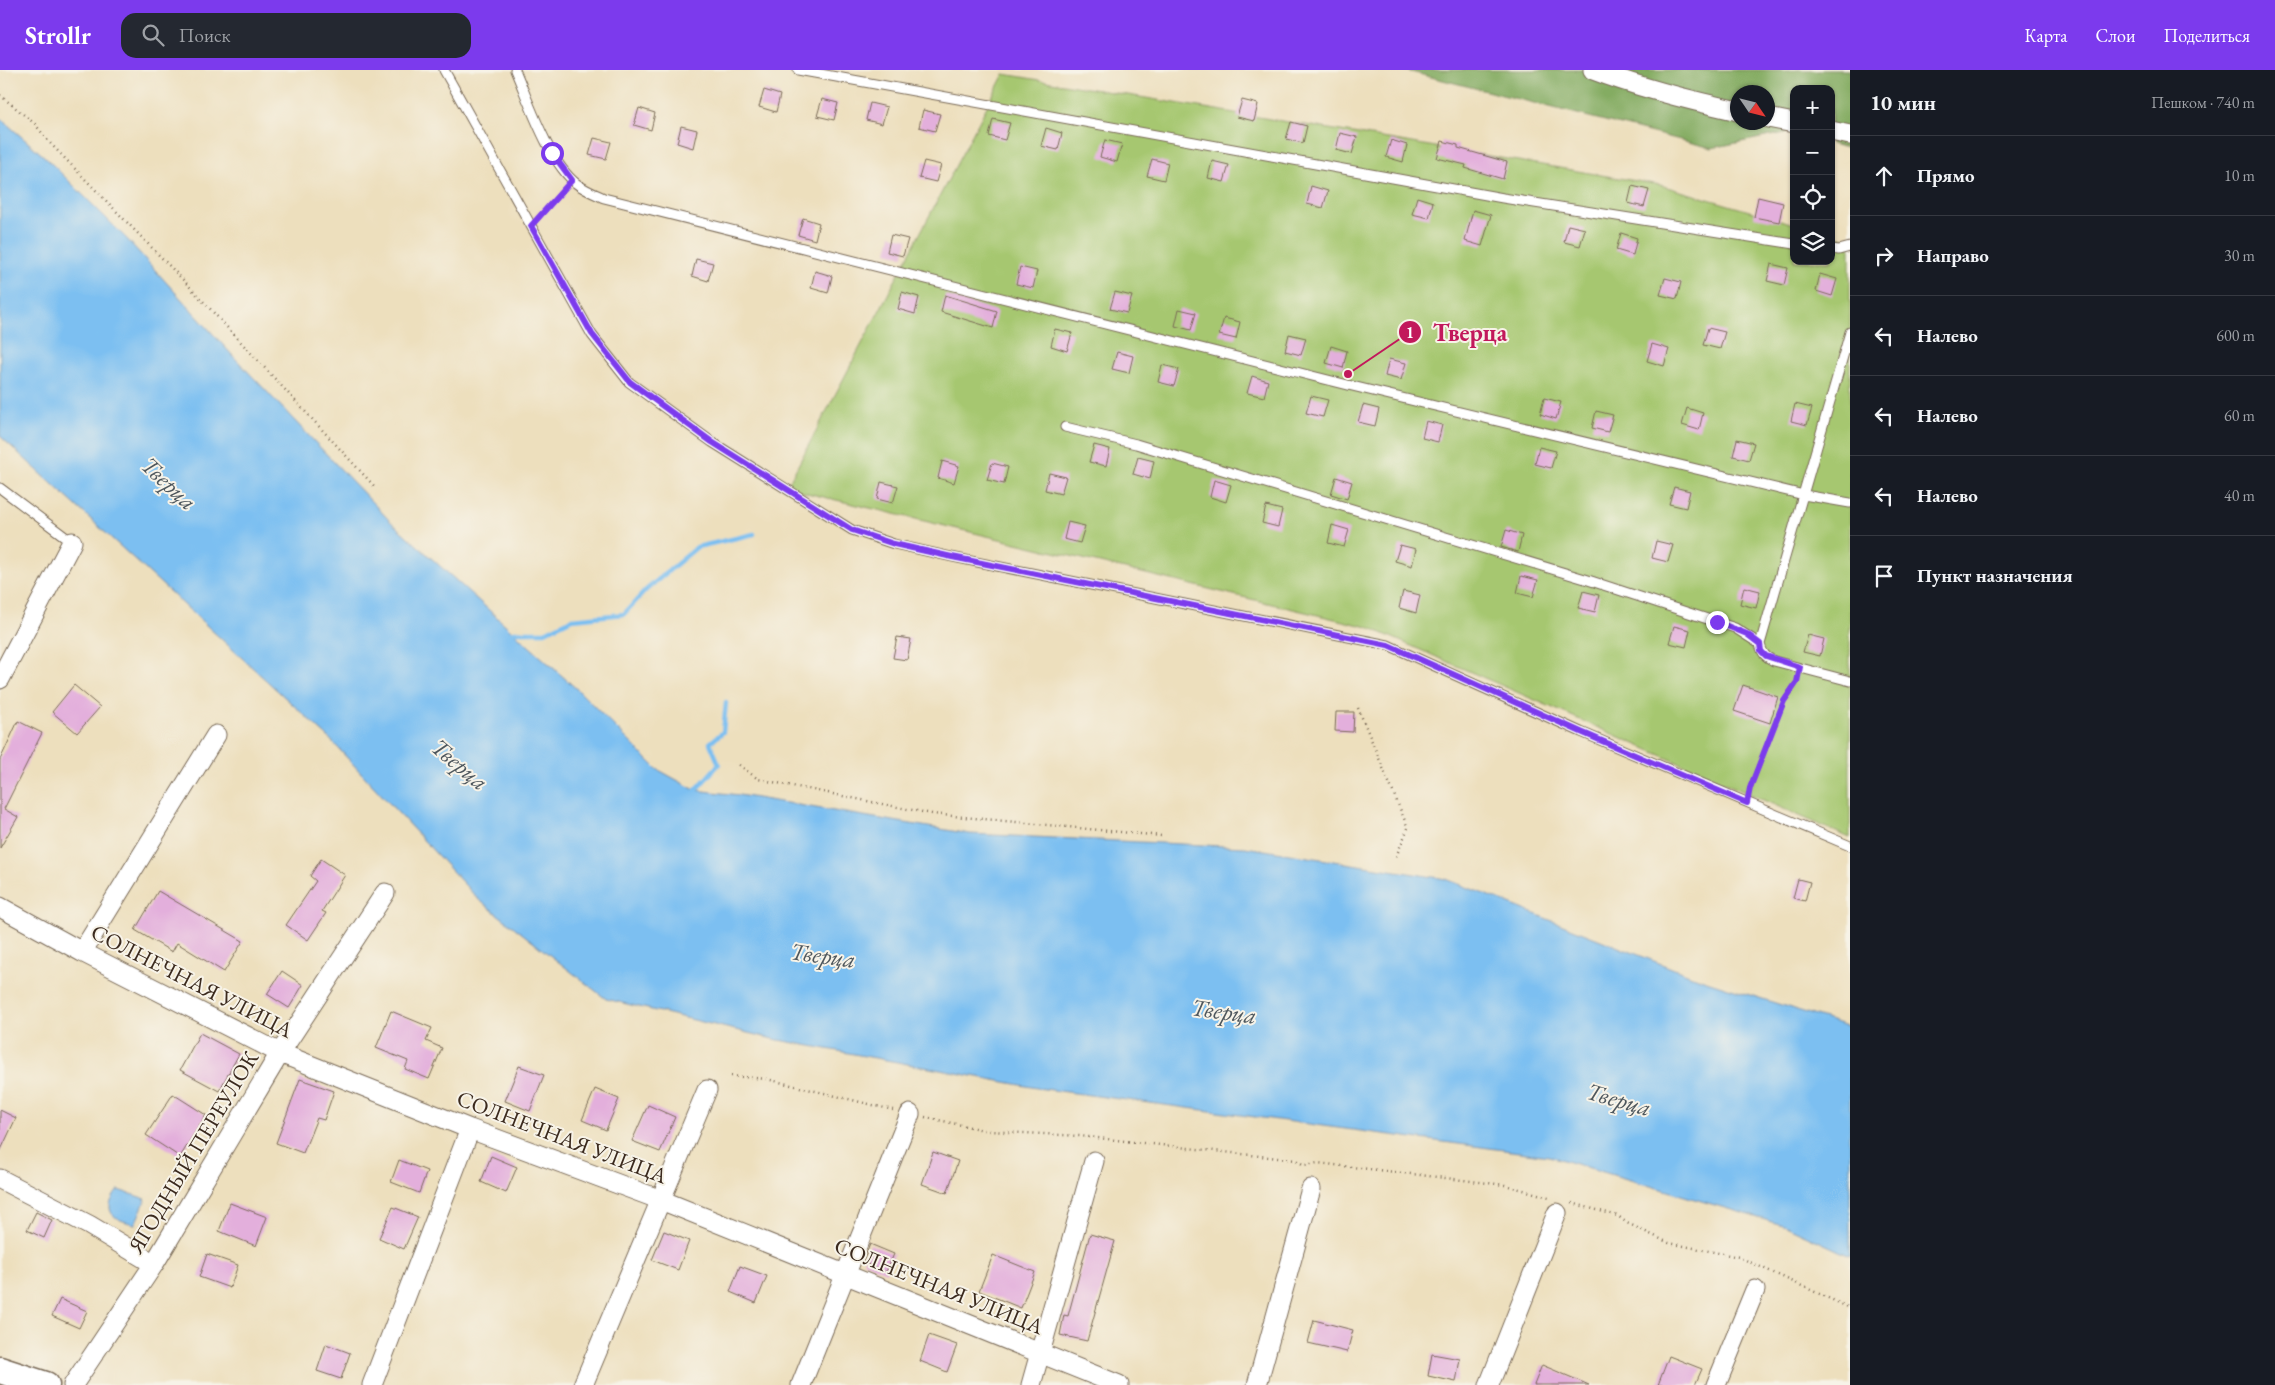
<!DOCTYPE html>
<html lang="ru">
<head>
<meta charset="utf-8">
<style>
	:root { --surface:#171b24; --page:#242831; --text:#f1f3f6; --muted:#9ea1a6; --line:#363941; --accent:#7c3aed }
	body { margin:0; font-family:"EB Garamond",serif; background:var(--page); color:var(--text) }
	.controls { position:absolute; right:15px; top:15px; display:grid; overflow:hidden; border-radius:10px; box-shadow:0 1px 4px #0004 }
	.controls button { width:45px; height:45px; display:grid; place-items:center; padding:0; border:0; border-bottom:1px solid var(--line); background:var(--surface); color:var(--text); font:25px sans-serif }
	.compass { position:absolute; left:1730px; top:15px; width:45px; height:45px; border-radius:50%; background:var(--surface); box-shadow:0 1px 4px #0004; rotate:125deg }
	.stop { position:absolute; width:15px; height:15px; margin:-11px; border:4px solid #7c3aed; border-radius:50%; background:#fff }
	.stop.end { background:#7c3aed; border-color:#fff; box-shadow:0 1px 5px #0008 }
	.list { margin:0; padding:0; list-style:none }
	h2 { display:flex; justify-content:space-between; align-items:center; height:65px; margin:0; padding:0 20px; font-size:21px }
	h2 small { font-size:16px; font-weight:400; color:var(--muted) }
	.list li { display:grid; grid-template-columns:32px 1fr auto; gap:15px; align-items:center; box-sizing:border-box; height:80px; padding:0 20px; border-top:1px solid var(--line) }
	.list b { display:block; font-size:19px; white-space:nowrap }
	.list em { font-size:16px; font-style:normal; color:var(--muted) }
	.icon { flex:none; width:28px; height:28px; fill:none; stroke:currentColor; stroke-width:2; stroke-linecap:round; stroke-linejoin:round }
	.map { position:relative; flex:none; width:1850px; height:1315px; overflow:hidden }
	header { display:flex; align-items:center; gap:30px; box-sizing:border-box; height:70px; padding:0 25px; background:var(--accent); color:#fff }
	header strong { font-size:24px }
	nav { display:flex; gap:28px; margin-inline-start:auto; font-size:18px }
	.search { width:350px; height:45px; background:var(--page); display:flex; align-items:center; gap:12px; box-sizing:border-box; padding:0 18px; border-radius:15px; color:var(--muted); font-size:19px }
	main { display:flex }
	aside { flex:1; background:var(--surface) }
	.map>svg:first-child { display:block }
	.green { fill:#a6c76f; stroke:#707846 }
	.forest { fill:#84ac62; stroke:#606b40; fill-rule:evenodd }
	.water { fill:#7bbff1; stroke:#5b7488 }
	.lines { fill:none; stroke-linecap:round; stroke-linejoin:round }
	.stream { stroke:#7bbff1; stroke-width:4.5 }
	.building { fill:#e3afdc }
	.lane-casing { stroke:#796956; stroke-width:11 }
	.street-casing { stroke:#796956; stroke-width:21 }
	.secondary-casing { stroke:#796956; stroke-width:29 }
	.path { stroke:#796956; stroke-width:2.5; stroke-dasharray:1 4; stroke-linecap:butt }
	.lane { stroke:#fff; stroke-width:9 }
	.street { stroke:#fff; stroke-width:19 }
	.secondary { stroke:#fff; stroke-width:26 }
	.route { stroke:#7c3aed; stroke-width:6 }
	.labels { text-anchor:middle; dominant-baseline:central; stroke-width:4; stroke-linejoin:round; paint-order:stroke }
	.street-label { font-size:22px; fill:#3b2a1e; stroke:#f7f3e8 }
	.water-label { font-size:24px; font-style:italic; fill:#4e575d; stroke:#f7f3e8 }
	.leader { fill:none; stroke:#c2185b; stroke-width:2 }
	.callout-dot { fill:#c2185b; stroke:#f7f3e8; stroke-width:2 }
	.mark-label { font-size:15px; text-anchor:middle; font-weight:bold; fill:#fff }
	.callout-label { font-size:24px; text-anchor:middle; font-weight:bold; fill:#c2185b; stroke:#f7f3e8; stroke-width:4; stroke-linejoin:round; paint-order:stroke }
</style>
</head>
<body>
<header>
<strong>Strollr</strong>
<div class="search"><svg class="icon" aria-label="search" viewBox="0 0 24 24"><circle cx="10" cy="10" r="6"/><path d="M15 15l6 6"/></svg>Поиск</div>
<nav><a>Карта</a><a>Слои</a><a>Поделиться</a></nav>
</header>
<main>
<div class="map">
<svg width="1850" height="1315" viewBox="0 0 1850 1315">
	<rect width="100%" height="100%" fill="#f7f3e8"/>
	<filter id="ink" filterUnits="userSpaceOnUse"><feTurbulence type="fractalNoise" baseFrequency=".02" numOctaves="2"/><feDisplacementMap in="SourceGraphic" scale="10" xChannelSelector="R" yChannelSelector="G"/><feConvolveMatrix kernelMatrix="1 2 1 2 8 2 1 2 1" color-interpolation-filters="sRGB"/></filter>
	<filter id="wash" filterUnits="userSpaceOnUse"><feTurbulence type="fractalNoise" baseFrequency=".0096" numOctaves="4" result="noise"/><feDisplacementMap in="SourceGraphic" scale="20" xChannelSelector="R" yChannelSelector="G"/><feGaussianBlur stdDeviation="1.12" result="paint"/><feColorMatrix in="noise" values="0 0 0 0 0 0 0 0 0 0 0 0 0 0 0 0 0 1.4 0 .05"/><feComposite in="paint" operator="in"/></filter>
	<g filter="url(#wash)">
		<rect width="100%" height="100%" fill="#eddfbd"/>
		<!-- green -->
		<path class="green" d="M 1004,4 L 1660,115 L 1794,154 L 1794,191 L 1831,191 L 1831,165 L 1850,170 L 1850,768 L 1368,557 L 786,418 Z"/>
		<!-- forest -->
		<path class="forest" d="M 1403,0 L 1850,0 L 1850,79 L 1831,74 L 1831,19 L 1794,19 L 1794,63 L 1790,62 L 1712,78 ZM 1738,22 L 1768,22 L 1768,52 L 1738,52 Z"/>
		<!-- water -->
		<path class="water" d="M 0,48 L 46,88 L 126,168 L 233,286 L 390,451 L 580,622 L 657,699 L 695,720 L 739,725 L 970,764 L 1245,777 L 1446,809 L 1697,908 L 1850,957 L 1850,1186 L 1786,1156 L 1549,1086 L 1037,1018 L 773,969 L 606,929 L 478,829 L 327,666 L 0,366 Z
			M 118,1120 L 146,1129 L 135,1154 C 113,1150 101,1141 118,1120 Z"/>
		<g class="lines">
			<!-- stream -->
			<path class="stream" d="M 510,564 L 514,562 L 545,562 L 572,549 L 624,544 L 646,520 L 697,477 L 754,464
				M 693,725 L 695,721 L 719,694 L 710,673 L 723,662 L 726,633"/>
		</g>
		<g id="blocks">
			<!-- building -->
			<path class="building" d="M 764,20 L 780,25 L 776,42 L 759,37 Z
				M 822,29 L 838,33 L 834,50 L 817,46 Z
				M 1242,30 L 1258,34 L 1254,51 L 1237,47 Z
				M 870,33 L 887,37 L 882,54 L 866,50 Z
				M 639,38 L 655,43 L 651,60 L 634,55 Z
				M 923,40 L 940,44 L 935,61 L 919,57 Z
				M 993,49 L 1010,53 L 1005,70 L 989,66 Z
				M 1291,52 L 1307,56 L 1303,73 L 1286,69 Z
				M 681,56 L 697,60 L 693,78 L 677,73 Z
				M 1046,58 L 1062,63 L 1058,80 L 1041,76 Z
				M 1340,63 L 1357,67 L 1352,84 L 1336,80 Z
				M 594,68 L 611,72 L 606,89 L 589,85 Z
				M 1105,70 L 1122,74 L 1117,92 L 1100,87 Z
				M 1391,70 L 1407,75 L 1403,92 L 1386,87 Z
				M 1442,71 L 1458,75 L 1458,78 L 1507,92 L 1503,109 L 1465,98 L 1466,95 L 1437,88 Z
				M 1152,89 L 1168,93 L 1164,110 L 1147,106 Z
				M 924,91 L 941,95 L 936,112 L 919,108 Z
				M 1212,91 L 1229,95 L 1224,112 L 1208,108 Z
				M 1311,116 L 1328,121 L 1323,138 L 1307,134 Z
				M 1632,116 L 1649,120 L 1644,137 L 1628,133 Z
				M 1417,127 L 1433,132 L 1429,148 L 1412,144 Z
				M 1758,127 L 1783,133 L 1779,152 L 1754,147 Z
				M 1473,140 L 1491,145 L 1482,176 L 1465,171 Z
				M 803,148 L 819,153 L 815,170 L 798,165 Z
				M 1568,155 L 1585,159 L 1580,176 L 1564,172 Z
				M 1621,163 L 1637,168 L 1633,185 L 1616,180 Z
				M 891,165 L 908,169 L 903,186 L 887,182 Z
				M 696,189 L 713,193 L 708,211 L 692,206 Z
				M 1771,194 L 1788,198 L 1784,215 L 1767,211 Z
				M 1020,197 L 1037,201 L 1033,218 L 1016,214 Z
				M 815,201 L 832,206 L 828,223 L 811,218 Z
				M 1820,204 L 1837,209 L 1832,226 L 1816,221 Z
				M 1665,208 L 1681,212 L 1677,229 L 1660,225 Z
				M 902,222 L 919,227 L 915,244 L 898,239 Z
				M 1115,222 L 1132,226 L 1127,243 L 1110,239 Z
				M 945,225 L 997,241 L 993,258 L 941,242 Z
				M 1179,239 L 1196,243 L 1191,260 L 1175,256 Z
				M 1224,248 L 1240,252 L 1236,269 L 1219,265 Z
				M 1708,258 L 1725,262 L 1720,279 L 1703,275 Z
				M 1055,259 L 1072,263 L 1067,281 L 1051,276 Z
				M 1289,264 L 1306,268 L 1301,285 L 1285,281 Z
				M 1652,274 L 1669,279 L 1664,296 L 1647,291 Z
				M 1331,276 L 1347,281 L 1343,298 L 1326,293 Z
				M 1117,282 L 1133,286 L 1129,303 L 1112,299 Z
				M 1389,289 L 1406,293 L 1401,310 L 1385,306 Z
				M 1162,295 L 1179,299 L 1174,316 L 1158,312 Z
				M 1252,306 L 1268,311 L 1264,327 L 1247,323 Z
				M 1311,326 L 1328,330 L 1323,347 L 1306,343 Z
				M 1544,328 L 1561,332 L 1556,349 L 1540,344 Z
				M 1795,334 L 1812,338 L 1807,355 L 1791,351 Z
				M 1363,335 L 1379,339 L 1375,356 L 1358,352 Z
				M 1687,338 L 1703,343 L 1699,360 L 1682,355 Z
				M 1596,341 L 1613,345 L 1608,362 L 1592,358 Z
				M 1426,351 L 1442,355 L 1438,372 L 1422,368 Z
				M 1737,369 L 1754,373 L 1749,390 L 1733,386 Z
				M 1094,375 L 1110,379 L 1106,396 L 1089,392 Z
				M 1539,377 L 1556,381 L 1551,398 L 1535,394 Z
				M 1138,387 L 1154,391 L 1150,409 L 1133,404 Z
				M 942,391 L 959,396 L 954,413 L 938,408 Z
				M 992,393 L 1008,397 L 1004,414 L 987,410 Z
				M 1049,403 L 1066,407 L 1061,424 L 1045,420 Z
				M 1336,407 L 1352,412 L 1347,429 L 1331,424 Z
				M 1214,410 L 1231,415 L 1226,432 L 1210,427 Z
				M 881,412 L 898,416 L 893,433 L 877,429 Z
				M 1674,417 L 1690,421 L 1686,438 L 1669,434 Z
				M 1266,436 L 1282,440 L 1278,457 L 1262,453 Z
				M 1068,452 L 1085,456 L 1080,473 L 1064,469 Z
				M 1332,455 L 1349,460 L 1344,477 L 1328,473 Z
				M 1506,460 L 1522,465 L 1518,482 L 1501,477 Z
				M 1656,471 L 1673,475 L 1668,492 L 1652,488 Z
				M 1400,475 L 1416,479 L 1412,496 L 1395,491 Z
				M 1521,506 L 1538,510 L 1533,527 L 1517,523 Z
				M 1744,517 L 1760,521 L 1756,538 L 1740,534 Z
				M 1403,521 L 1420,525 L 1416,543 L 1399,538 Z
				M 1583,521 L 1599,525 L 1595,542 L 1578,538 Z
				M 1674,556 L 1690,560 L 1686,577 L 1669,573 Z
				M 1808,565 L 1824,569 L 1820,586 L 1803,582 Z
				M 897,567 L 911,569 L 907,590 L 893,588 Z
				M 74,615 L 100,637 L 77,663 L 52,642 Z
				M 1743,615 L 1778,627 L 1770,653 L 1734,641 Z
				M 1336,642 L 1354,642 L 1353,662 L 1335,661 Z
				M 18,651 L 42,663 L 4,739 L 18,747 L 0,778 L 0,690 Z
				M 321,789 L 345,805 L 322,841 L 326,843 L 308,870 L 286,855 L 316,811 L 310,806 Z
				M 1798,809 L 1810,812 L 1805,831 L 1793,828 Z
				M 158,821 L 243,871 L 224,902 L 177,873 L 172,882 L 135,860 Z
				M 282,901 L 303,915 L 289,938 L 267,924 Z
				M 391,941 L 432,958 L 426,971 L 442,978 L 429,1009 L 405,999 L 408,991 L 376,978 Z
				M 200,963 L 239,984 L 219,1021 L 180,1000 Z
				M 519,996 L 544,1005 L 530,1041 L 505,1031 Z
				M 300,1009 L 334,1021 L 324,1050 L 317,1048 L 303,1083 L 276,1073 Z
				M 595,1019 L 619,1029 L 606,1060 L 582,1050 Z
				M 173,1024 L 206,1045 L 180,1087 L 146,1065 Z
				M 648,1035 L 675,1047 L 660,1082 L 632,1071 Z
				M 0,1040 L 16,1048 L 0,1082 Z
				M 933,1082 L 958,1091 L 947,1123 L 922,1114 Z
				M 491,1086 L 517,1097 L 506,1123 L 481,1112 Z
				M 399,1090 L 427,1101 L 419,1123 L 391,1112 Z
				M 230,1133 L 267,1147 L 256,1176 L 219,1161 Z
				M 393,1137 L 418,1147 L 404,1179 L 379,1168 Z
				M 36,1142 L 52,1150 L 44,1168 L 27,1160 Z
				M 664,1161 L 689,1171 L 678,1200 L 652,1190 Z
				M 1090,1164 L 1115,1171 L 1087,1271 L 1060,1265 L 1064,1245 L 1068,1246 Z
				M 870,1174 L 894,1184 L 886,1202 L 863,1192 Z
				M 207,1184 L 238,1195 L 230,1218 L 199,1207 Z
				M 993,1185 L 1035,1202 L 1021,1238 L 979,1221 Z
				M 740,1196 L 767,1206 L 756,1233 L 730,1222 Z
				M 60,1229 L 87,1241 L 79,1258 L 52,1246 Z
				M 1314,1250 L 1353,1260 L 1347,1282 L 1308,1273 Z
				M 929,1265 L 957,1275 L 947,1302 L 920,1291 Z
				M 326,1274 L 350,1283 L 341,1309 L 317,1301 Z
				M 1432,1284 L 1460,1289 L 1456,1312 L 1428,1306 Z
				M 1669,1286 L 1702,1299 L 1695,1315 L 1658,1315 Z
				M 1542,1295 L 1589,1315 L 1534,1315 Z"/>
		</g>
	</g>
	<g filter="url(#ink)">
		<use href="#blocks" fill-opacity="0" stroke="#796956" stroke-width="1"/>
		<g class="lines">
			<defs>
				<path id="lane" d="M 444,0 L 592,265 L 629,312 L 712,372 L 852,460 L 894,474 L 952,487 L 1388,575 L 1581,662 L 1850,776
					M 515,0 C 529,32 549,93 577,114 C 585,120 595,124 604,128 L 1348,315 L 1804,425 L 1850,433
					M 798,0 L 1503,128 L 1794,174
					M 1831,179 L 1839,180 L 1850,177
					M 1850,262 L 1760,574 C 1762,584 1766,587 1774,591 L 1850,611
					M 1065,357 L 1136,374 L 1585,509 L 1735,558 L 1760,574
					M 0,418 L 72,472"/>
				<path id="street" d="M 1593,0 C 1640,18 1688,30 1738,41
					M 1768,48 L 1794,53
					M 1831,61 L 1850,65
					M 0,609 L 72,472
					M 0,837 L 82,882 L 280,983 L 470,1059 L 661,1130 L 1119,1315
					M 82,882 L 216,665
					M 0,1109 L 89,1155 L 154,1194
					M 73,1315 L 154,1194 L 280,983 L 385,823
					M 372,1315 L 470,1059
					M 583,1315 L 707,1020
					M 801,1315 L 910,1044
					M 1031,1315 L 1094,1091
					M 1257,1315 L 1311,1119
					M 1489,1315 L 1557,1143
					M 1716,1315 L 1755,1220"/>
				<path id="secondary" d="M 0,1300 L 46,1315"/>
			</defs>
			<!-- lane casing -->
			<use href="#lane" class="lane-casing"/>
			<!-- street casing -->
			<use href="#street" class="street-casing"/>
			<!-- secondary casing -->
			<use href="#secondary" class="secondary-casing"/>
			<!-- path -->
			<path class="path" d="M 0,25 L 35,54 L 49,72 L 188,215 L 376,418
				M 539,148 L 565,118
				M 1358,638 L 1408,758 L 1395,789
				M 739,695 L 758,709 L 932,744 L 1162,766
				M 1749,720 L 1784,631 L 1797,609
				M 731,1006 L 767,1009 L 893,1040
				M 925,1047 L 988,1061 L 1080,1066 L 1296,1090 L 1304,1095 L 1318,1093 L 1505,1115 L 1549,1127
				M 1572,1133 L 1618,1146 L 1627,1153 L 1669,1173 L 1739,1187 L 1850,1238"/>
			<!-- lane -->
			<use href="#lane" class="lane"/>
			<!-- street -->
			<use href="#street" class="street"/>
			<!-- secondary -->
			<use href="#secondary" class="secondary"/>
		</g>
	</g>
	<g class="lines" filter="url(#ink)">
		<!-- route -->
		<path class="route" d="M 552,83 L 572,110 L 531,156 L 592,264 L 630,312 L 712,372 L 852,460 L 894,474 L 952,487 L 1388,575 L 1581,662 L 1747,733 L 1750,718 L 1784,631 L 1797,612 L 1800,597 L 1766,586 L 1761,581 L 1760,574 L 1747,564 L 1717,552"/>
	</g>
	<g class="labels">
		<!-- street labels -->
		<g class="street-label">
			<text transform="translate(192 911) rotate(27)">СОЛНЕЧНАЯ УЛИЦА</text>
			<text transform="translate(562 1067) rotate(21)">СОЛНЕЧНАЯ УЛИЦА</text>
			<text transform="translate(193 1082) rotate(-59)">ЯГОДНЫЙ ПЕРЕУЛОК</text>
			<text transform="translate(939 1216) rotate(22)">СОЛНЕЧНАЯ УЛИЦА</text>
		</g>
		<!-- water labels -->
		<g class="water-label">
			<text transform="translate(169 413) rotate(43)">Тверца</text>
			<text transform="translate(460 694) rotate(40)">Тверца</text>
			<text transform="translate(823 885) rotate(8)">Тверца</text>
			<text transform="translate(1224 941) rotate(8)">Тверца</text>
			<text transform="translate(1619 1029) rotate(16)">Тверца</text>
		</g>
	</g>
	<!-- callouts -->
	<path class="leader" d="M1348 304L1410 262"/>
	<g class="callout-dot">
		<circle cx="1348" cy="304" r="5"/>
		<circle cx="1410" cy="262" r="12"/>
	</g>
	<g class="mark-label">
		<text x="1410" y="268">1</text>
	</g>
	<g class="callout-label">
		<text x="1470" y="271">Тверца</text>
	</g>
</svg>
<div class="controls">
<button>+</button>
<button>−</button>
<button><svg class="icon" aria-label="locate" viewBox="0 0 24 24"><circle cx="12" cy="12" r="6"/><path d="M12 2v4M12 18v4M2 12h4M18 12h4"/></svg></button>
<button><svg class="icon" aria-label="layers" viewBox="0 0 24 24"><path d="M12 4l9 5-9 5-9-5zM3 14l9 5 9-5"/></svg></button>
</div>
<svg class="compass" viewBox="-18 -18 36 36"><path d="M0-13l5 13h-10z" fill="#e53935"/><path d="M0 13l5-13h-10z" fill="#9ea1a6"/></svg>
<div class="stop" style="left:552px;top:83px"></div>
<div class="stop end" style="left:1717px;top:552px"></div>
</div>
<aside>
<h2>10 мин<small>Пешком · 740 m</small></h2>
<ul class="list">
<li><svg class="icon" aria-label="ahead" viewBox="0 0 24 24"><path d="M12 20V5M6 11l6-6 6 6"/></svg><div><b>Прямо</b></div><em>10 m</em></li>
<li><svg class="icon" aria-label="right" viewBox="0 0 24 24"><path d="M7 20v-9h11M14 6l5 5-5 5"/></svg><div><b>Направо</b></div><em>30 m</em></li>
<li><svg class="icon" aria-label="left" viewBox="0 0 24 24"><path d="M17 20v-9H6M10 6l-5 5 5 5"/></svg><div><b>Налево</b></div><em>600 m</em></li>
<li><svg class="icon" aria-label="left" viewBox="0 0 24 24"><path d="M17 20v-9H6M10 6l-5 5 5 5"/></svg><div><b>Налево</b></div><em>60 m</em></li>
<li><svg class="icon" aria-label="left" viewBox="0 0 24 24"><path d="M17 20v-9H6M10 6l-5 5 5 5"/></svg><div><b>Налево</b></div><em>40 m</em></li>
<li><svg class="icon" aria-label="arrive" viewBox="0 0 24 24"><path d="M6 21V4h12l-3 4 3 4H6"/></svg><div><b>Пункт назначения</b></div></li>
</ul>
</aside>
</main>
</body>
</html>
